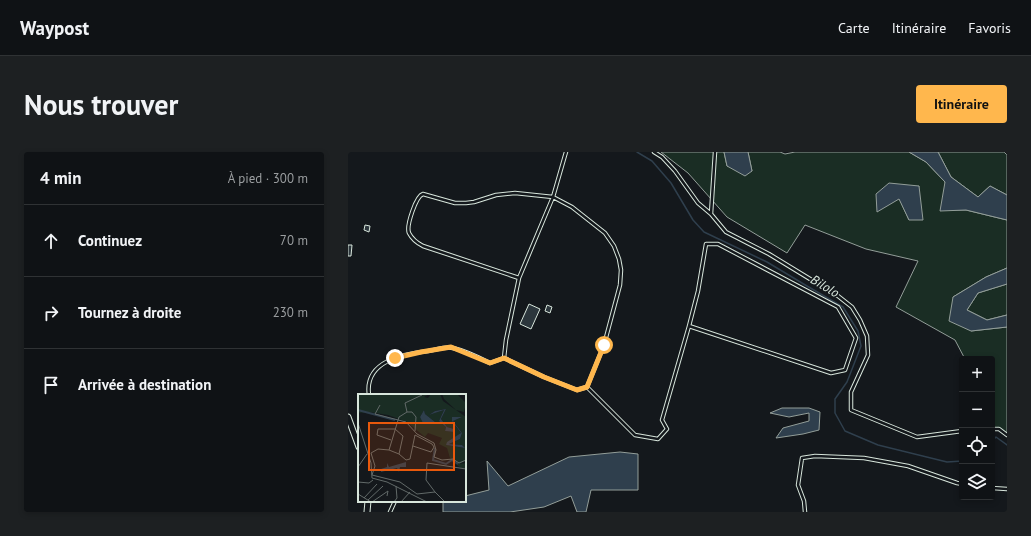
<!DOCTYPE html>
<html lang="fr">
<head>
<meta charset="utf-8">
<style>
	:root { --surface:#0f1215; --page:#1d2022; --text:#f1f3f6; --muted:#9b9ea0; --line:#2f3234; --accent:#ffb74d }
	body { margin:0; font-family:"PT Sans",sans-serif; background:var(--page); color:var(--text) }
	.controls { position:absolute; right:12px; bottom:12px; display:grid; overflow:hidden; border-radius:4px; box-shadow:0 2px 6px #0003 }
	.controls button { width:36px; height:36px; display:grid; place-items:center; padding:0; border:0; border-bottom:1px solid var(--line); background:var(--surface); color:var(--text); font:20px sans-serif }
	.stop { position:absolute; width:12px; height:12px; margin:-9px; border:3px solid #ffb74d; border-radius:50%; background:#fff }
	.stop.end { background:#ffb74d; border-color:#fff; box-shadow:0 1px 4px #0008 }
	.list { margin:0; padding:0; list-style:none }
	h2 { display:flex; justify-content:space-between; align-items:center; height:52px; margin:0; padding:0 16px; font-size:17px }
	h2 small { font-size:13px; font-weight:400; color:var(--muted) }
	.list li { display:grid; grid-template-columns:26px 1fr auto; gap:12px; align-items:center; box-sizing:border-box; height:72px; padding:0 16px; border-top:1px solid var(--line) }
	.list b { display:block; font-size:15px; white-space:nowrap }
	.list em { font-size:13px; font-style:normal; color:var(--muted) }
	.icon { flex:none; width:22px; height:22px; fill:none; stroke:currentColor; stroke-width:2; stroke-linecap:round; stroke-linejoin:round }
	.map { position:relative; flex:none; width:659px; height:360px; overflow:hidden; border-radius:4px }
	header { display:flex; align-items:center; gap:24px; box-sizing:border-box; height:56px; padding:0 20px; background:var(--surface); border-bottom:1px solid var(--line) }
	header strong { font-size:19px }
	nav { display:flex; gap:22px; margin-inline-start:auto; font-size:14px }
	.intro { display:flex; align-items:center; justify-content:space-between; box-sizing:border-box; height:96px; padding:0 24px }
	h1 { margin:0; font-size:28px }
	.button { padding:10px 18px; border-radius:4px; background:var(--accent); color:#111; font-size:14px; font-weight:700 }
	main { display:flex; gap:24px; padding:0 24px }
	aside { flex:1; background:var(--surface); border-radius:4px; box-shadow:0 2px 6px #0003 }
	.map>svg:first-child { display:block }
	.green { fill:#1a2d24; stroke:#939e99; fill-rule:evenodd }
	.water { fill:#2f3f4d; stroke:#939e99 }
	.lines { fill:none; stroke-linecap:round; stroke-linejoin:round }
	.stream { stroke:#2f3f4d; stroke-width:1.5 }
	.building { fill:#2c363c; stroke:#d8e6dc }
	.lane-casing { stroke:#d8e6dc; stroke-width:4.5 }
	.street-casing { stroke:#d8e6dc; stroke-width:7 }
	.lane { stroke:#14181c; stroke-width:2.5 }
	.street { stroke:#14181c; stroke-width:5 }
	.route { stroke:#ffb74d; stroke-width:5 }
	.labels { text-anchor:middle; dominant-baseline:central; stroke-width:3; stroke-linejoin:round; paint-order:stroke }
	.water-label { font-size:13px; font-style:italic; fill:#d8e6dc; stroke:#14181c }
	.inset-river { fill:none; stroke:#2f3f4d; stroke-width:2 }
	.inset-road { fill:none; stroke:#626a69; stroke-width:1 }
	.view { fill:#e8590c; fill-opacity:0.15; stroke:#e8590c; stroke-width:2 }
	.inset-edge { fill:none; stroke:#d8e6dc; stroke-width:2 }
</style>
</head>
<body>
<header>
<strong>Waypost</strong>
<nav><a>Carte</a><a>Itinéraire</a><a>Favoris</a></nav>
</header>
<div class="intro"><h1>Nous trouver</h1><a class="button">Itinéraire</a></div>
<main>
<aside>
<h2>4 min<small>À pied · 300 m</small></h2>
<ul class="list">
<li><svg class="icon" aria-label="ahead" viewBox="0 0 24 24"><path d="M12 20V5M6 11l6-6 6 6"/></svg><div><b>Continuez</b></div><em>70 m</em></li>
<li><svg class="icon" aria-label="right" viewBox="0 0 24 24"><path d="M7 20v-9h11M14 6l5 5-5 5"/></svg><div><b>Tournez à droite</b></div><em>230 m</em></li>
<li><svg class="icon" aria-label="arrive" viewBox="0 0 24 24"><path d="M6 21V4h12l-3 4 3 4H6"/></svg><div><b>Arrivée à destination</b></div></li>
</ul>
</aside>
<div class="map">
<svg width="659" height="360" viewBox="0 0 659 360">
	<rect width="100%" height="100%" fill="#14181c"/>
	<!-- green -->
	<path class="green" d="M 313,0 L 376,0 L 379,14 L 404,19 L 400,0 L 432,0 L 437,2 L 447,0 L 561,0 L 578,10 L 597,30 L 606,58 L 618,58 L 659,68 L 659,116 L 638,125 L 605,145 L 623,179 L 659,175 L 659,282 L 644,276 L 644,207 L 617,207 L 607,188 L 548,155 L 570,109 L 518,97 L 457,73 L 439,101 L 379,65 L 340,21 ZM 571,34 L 561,68 L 551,46 L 529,59 Z
		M 590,0 L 656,0 L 659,3 L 659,44 L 659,43 L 642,34 L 630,45 L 603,25 Z
		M 659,132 L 659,163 L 639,168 L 619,158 L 630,141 Z"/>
	<!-- water -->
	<path class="water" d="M 376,0 L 400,0 L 404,19 L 397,24 L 379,14 Z
		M 561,0 L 590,0 L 603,25 L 630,45 L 642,34 L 659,43 L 659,68 L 618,58 L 592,59 L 597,30 L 578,10 Z
		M 541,31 L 571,34 L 575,68 L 561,68 L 551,47 L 529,60 L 528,42 Z
		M 659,116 L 659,132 L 630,141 L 619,158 L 639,168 L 659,163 L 659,175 L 623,179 L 601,169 L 605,145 L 638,125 Z
		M 434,256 L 461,256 L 472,260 L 471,278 L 455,282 L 428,286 L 435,276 L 461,269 L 461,261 L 441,265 L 422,261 Z
		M 272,300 L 290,302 L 290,338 L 243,338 L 238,360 L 229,360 L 223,344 L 196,355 L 162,360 L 95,360 L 95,350 L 117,349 L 117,344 L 141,338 L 139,309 L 160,334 L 221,305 Z"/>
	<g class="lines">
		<!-- stream -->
		<path class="stream" d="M 289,0 L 304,9 L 323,31 L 345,68 L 356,80 L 419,110 L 459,134 L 495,155 L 510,179 L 513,194 L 499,230 L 487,247 L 487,261 L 497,279 L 530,293 L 599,310 L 614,309
			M 644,289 L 648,285 L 659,293"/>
	</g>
	<!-- building -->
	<path class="building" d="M 17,73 L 22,74 L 21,80 L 16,78 Z
		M 0,93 L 4,93 L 3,104 L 0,104 Z
		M 181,152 L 192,157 L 183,177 L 172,172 Z
		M 199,153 L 204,155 L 202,161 L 197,159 Z"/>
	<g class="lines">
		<defs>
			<path id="lane" d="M 306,0 L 314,5 L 327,19 L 350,51 L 363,62 L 378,80 L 421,102 L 490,144 L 504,155 L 512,168 L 519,184 L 520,203 L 503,240 L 503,258 L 569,285 L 614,279
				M 363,62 L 367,0
				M 156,206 L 196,225 L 229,238 L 239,235 L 256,193 L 272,133 L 273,118 L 271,107 L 266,94 L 257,81 L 224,55 L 205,45 L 167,41 L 148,43 L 126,50 L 118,51 L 107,51 L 75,42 C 68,44 58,74 61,81 C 64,87 69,91 75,94 L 171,126
				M 239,235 L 287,283 L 310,287 L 319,277 L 314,268 L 341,174 L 350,139 L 358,92 L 370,92 L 490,155 L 508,186 L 497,218 L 483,221 L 341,174
				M 21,243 C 16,209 55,202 80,199 C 87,198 98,194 105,196 C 118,199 130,205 142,211 L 156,206 L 158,188 L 171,126 L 205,45 L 218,0
				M 644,277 L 651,277 L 659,283
				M 644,336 L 659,337
				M 42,360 L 47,349
				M 457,360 L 456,349 L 450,333 L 454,306 L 467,304 L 516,306 L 560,314 L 609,331 L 614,332"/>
			<path id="street" d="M 0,265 L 11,295
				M 19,360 L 20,349"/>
		</defs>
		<!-- lane casing -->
		<use href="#lane" class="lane-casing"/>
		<!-- street casing -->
		<use href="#street" class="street-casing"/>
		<!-- lane -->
		<use href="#lane" class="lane"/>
		<!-- street -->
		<use href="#street" class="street"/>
	</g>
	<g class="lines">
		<!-- route -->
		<path class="route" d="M 47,206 L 73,200 L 103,195 L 142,211 L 156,206 L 196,225 L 229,238 L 239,235 L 256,193"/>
	</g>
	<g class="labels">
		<!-- water labels -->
		<g class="water-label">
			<text transform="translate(477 134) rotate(31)">Bilolo</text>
		</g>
	</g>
	<!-- overview -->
	<g transform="translate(10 242)">
		<rect width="108" height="108" fill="#14181c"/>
		<path d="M 0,0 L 71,0 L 66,3 L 70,4 L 73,0 L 82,0 L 85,7 L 108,23 L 108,67 L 101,70 L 108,69 L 108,74 L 103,74 L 96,69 L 99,67 L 92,64 L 89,54 L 81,50 L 84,44 L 70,39 L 67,43 L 49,28 L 30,21 L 11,18 L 0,19 ZM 88,15 L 83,25 L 89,33 L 96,35 L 96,38 L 87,37 L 88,33 L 81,27 L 86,16 L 71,21 L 77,17 ZM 66,16 L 67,20 L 77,28 L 66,29 L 62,23 ZM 94,23 L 104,23 L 95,27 L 104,39 L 102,45 L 91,50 L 104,51 L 106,54 L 88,51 L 103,39 L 94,27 ZM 84,0 L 99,0 L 108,9 L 106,18 L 98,16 L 86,5 Z" fill="#1a2d24" fill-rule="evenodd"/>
		<path d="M 88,15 L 83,25 L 89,33 L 96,35 L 96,38 L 87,37 L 88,33 L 81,27 L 86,16 L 71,21 L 77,17 ZM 66,16 L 67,20 L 77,28 L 65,29 L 62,23 ZM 94,23 L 104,23 L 95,27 L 104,39 L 102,45 L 91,50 L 104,51 L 107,54 L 88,51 L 89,48 L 103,39 L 94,27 ZM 48,68 L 48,73 L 42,73 L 41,78 L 39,74 L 23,78 L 23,75 L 29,73 L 29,69 L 31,73 Z" fill="#2f3f4d"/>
		<path class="inset-river" d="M 0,16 L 37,26M 77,54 L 75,66 L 88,70 L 94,66 L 100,70"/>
		<path class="inset-road" d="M 64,1 L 47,9 L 49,18 L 41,23 L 31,56 L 20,55 L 13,59 L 17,72 L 14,81 L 42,88 L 59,100 L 77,98 L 87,108M 22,11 L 17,20 L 48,28 L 59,40 L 76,49 L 78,56 L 76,63 L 84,66 L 95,65 L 101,69 L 108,66M 49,18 L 54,18 L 58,23 L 57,37M 0,29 L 13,69 L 14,84 L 29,88 L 69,108M 31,56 L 41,60 L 45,42 L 37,35 L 20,35 L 19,41 L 33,46M 41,60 L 48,66 L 52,65 L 57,41 L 74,50 L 76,53 L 73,58 L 55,52M 0,73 L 9,60M 0,88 L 11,89 L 15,86M 77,98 L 68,86 L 69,69 L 108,75M 0,100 L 13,108M 6,104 L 19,90M 10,106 L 25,92M 14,108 L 30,97 L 29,102M 36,108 L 39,104 L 38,92M 43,108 L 52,98"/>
		<path class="view" d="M 11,29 L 96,29 L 96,76 L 11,76 Z"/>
		<rect width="108" height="108" class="inset-edge"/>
	</g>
</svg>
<div class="controls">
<button>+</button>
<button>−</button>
<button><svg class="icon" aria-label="locate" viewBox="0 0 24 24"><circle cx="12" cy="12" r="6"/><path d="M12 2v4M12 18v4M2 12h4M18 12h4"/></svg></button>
<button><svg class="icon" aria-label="layers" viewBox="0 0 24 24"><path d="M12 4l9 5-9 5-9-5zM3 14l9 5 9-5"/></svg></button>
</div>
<div class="stop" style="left:256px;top:193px"></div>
<div class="stop end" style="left:47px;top:206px"></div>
</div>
</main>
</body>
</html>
